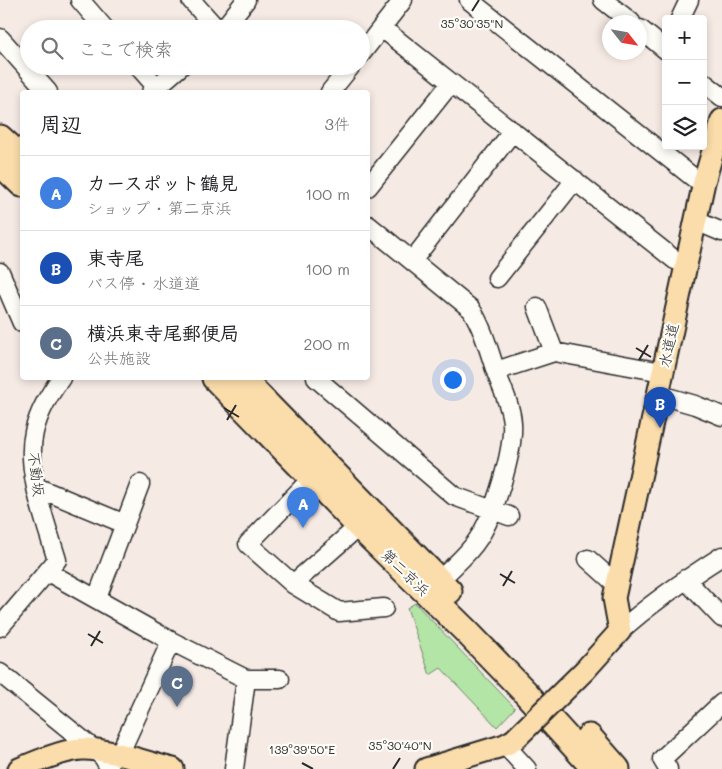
<!DOCTYPE html>
<html lang="ja">
<head>
<meta charset="utf-8">
<style>
	:root { --surface:#fff; --page:#f6f6f6; --text:#202124; --muted:#757577; --line:#e0e0e0; --accent:#0b8043 }
	body { margin:0; font-family:Mali,"Klee One",sans-serif; background:var(--page); color:var(--text) }
	.controls { position:absolute; right:15px; top:15px; display:grid; overflow:hidden; border-radius:5px; box-shadow:0 2px 8px #0003 }
	.controls button { width:45px; height:45px; display:grid; place-items:center; padding:0; border:0; border-bottom:1px solid var(--line); background:var(--surface); color:var(--text); font:25px sans-serif }
	.compass { position:absolute; left:602px; top:15px; width:45px; height:45px; border-radius:50%; background:var(--surface); box-shadow:0 2px 8px #0003; rotate:121deg }
	.you { position:absolute; left:452px; top:379px; width:18px; height:18px; margin:-12px; border:4px solid #fff; border-radius:50%; background:#1a73e8; box-shadow:0 0 0 8px #1a73e833 }
	.badge { display:grid; place-items:center; width:32px; height:32px; border-radius:50%; background:var(--accent); color:#fff; font-size:16px; font-weight:700 }
	.pin { position:absolute; translate:-50% -41px; filter:drop-shadow(0 1px 2px #0008) }
	.pin::after { content:''; position:absolute; top:26px; width:18px; height:15px; background:inherit; clip-path:polygon(0 0,100% 0,50% 100%) }
	.list { margin:0; padding:0; list-style:none }
	h2 { display:flex; justify-content:space-between; align-items:center; height:65px; margin:0; padding:0 20px; font-size:21px }
	h2 small { font-size:16px; font-weight:400; color:var(--muted) }
	.list li { display:grid; grid-template-columns:32px 1fr auto; gap:15px; align-items:center; box-sizing:border-box; height:75px; padding:0 20px; border-top:1px solid var(--line) }
	.list b { display:block; font-size:19px; white-space:nowrap }
	.list p { margin:0; font-size:16px; white-space:nowrap; color:var(--muted) }
	.list em { font-size:16px; font-style:normal; color:var(--muted) }
	.icon { flex:none; width:28px; height:28px; fill:none; stroke:currentColor; stroke-width:2; stroke-linecap:round; stroke-linejoin:round }
	.map { position:relative; flex:none; width:722px; height:769px; overflow:hidden }
	.search { position:absolute; background:var(--surface); box-shadow:0 2px 8px #0003; left:20px; top:20px; width:350px; height:55px; display:flex; align-items:center; gap:12px; box-sizing:border-box; padding:0 18px; border-radius:28px; color:var(--muted); font-size:19px }
	.panel { position:absolute; background:var(--surface); box-shadow:0 2px 8px #0003; left:20px; top:90px; width:350px; height:290px; border-radius:5px }
	.map>svg:first-child { display:block }
	.green { fill:#b3e5a6; stroke:#6f8868 }
	.lines { fill:none; stroke-linecap:round; stroke-linejoin:round }
	.minor-casing { stroke:#2b2b2b; stroke-width:21 }
	.major-casing { stroke:#2b2b2b; stroke-width:25 }
	.highway-casing { stroke:#2b2b2b; stroke-width:29 }
	.minor { stroke:#fdfcf7; stroke-width:18 }
	.major { stroke:#fbddab; stroke-width:21 }
	.highway { stroke:#fbddab; stroke-width:25 }
	.major-bridge-casing { stroke:#2b2b2b; stroke-width:25; stroke-linecap:butt }
	.major-bridge { stroke:#fbddab; stroke-width:21 }
	.ticks { fill:none; stroke:#2b2b2b; stroke-width:2 }
	.labels { text-anchor:middle; dominant-baseline:central; stroke-width:4.5; stroke-linejoin:round; paint-order:stroke }
	.street-label { font-size:15px; fill:#2b2b2b; stroke:#fdfcf7 }
	.ticks-label { font-size:12px; text-anchor:middle; fill:#2b2b2b; stroke:#fdfcf7; stroke-width:4.5; stroke-linejoin:round; paint-order:stroke }
</style>
</head>
<body>
<div class="map">
<svg width="722" height="769" viewBox="0 0 722 769">
	<rect width="100%" height="100%" fill="#f6eae4"/>
	<filter id="ink" filterUnits="userSpaceOnUse"><feTurbulence type="fractalNoise" baseFrequency=".02" numOctaves="2"/><feDisplacementMap in="SourceGraphic" scale="10" xChannelSelector="R" yChannelSelector="G"/><feConvolveMatrix kernelMatrix="1 2 1 2 8 2 1 2 1" color-interpolation-filters="sRGB"/></filter>
	<g filter="url(#ink)">
		<!-- green -->
		<path class="green" d="M 415,603 L 515,708 L 497,727 L 441,668 L 430,675 L 407,608 Z"/>
		<g class="lines">
			<defs>
				<path id="minor" d="M 80,0 L 105,29
					M 191,0 L 217,29
					M 469,0 L 694,178 L 704,182
					M 603,0 L 631,22
					M 680,19 L 689,0
					M 382,28 L 675,260 L 687,262
					M 223,29 L 246,0
					M 640,29 L 666,50
					M 0,38 L 48,92
					M 361,54 L 403,0
					M 138,66 L 161,92
					M 703,82 L 722,97
					M 151,92 L 181,66
					M 330,92 L 351,66
					M 368,187 L 451,83
					M 696,221 L 722,232
					M 368,225 L 471,309 C 483,328 489,351 496,372 C 502,388 511,406 512,423 C 514,451 494,516 478,539 C 468,555 452,567 439,581
					M 412,261 L 513,131
					M 0,272 L 22,323
					M 497,278 L 575,180
					M 537,307 L 554,352
					M 496,371 L 554,352 L 662,372
					M 316,378 L 454,496 L 509,516
					M 657,394 L 695,405 L 722,416
					M 36,487 L 125,524
					M 359,526 L 293,584 L 339,612 L 384,608
					M 588,559 L 617,585
					M 48,572 L 171,641 L 246,679 L 280,679
					M 685,579 L 722,618
					M 293,584 L 248,544 L 313,477
					M 97,598 L 140,484
					M 0,627 L 57,560 C 46,523 25,470 34,432 C 39,411 49,395 61,378
					M 620,631 C 652,602 686,579 722,556
					M 0,673 L 95,750 L 103,757 L 110,769
					M 505,745 L 527,769
					M 119,755 L 171,641
					M 234,769 L 246,679
					M 668,769 L 662,759 L 722,703"/>
				<path id="major" d="M 585,670 L 620,631 L 614,598 L 704,182 L 722,120
					M 19,769 C 35,762 65,750 82,749 C 106,748 148,763 173,769
					M 426,769 L 505,745 L 514,740"/>
				<path id="highway" d="M 0,138 L 22,158
					M 0,163 L 22,184
					M 215,378 L 359,526 L 466,631 L 524,691 L 595,769
					M 241,378 L 449,591
					M 589,737 L 617,769"/>
			</defs>
			<!-- minor casing -->
			<use href="#minor" class="minor-casing"/>
			<!-- major casing -->
			<use href="#major" class="major-casing"/>
			<!-- highway casing -->
			<use href="#highway" class="highway-casing"/>
			<!-- minor -->
			<use href="#minor" class="minor"/>
			<!-- major -->
			<use href="#major" class="major"/>
			<!-- highway -->
			<use href="#highway" class="highway"/>
			<defs>
				<path id="major-bridge" d="M 514,740 L 585,670"/>
			</defs>
			<!-- major-bridge casing -->
			<use href="#major-bridge" class="major-bridge-casing"/>
			<!-- major-bridge -->
			<use href="#major-bridge" class="major-bridge"/>
		</g>
	</g>
	<!-- ticks -->
	<path class="ticks" d="M 472,11 L 479,0M 636,348 L 651,357M 639,360 L 648,345M 224,408 L 239,417M 227,420 L 236,405M 500,574 L 515,583M 503,586 L 512,571M 88,634 L 103,643M 91,646 L 100,631M 302,763 L 313,769M 393,769 L 400,758"/>
	<g class="labels">
		<!-- street labels -->
		<g class="street-label">
			<text transform="translate(668 345) rotate(-78)">水道道</text>
			<text transform="translate(37 474) rotate(83)">不動坂</text>
			<text transform="translate(406 572) rotate(44)">第二京浜</text>
		</g>
	</g>
	<g class="ticks-label">
		<text x="472" y="28">35°30'35"N</text>
		<text x="400" y="750">35°30'40"N</text>
		<text x="302" y="754">139°39'50"E</text>
	</g>
</svg>
<div class="controls">
<button>+</button>
<button>−</button>
<button><svg class="icon" aria-label="layers" viewBox="0 0 24 24"><path d="M12 4l9 5-9 5-9-5zM3 14l9 5 9-5"/></svg></button>
</div>
<svg class="compass" viewBox="-18 -18 36 36"><path d="M0-13l5 13h-10z" fill="#e53935"/><path d="M0 13l5-13h-10z" fill="#757577"/></svg>
<div class="you"></div>
<div class="pin badge" style="left:303px;top:528px;background:#3f7fe0">A</div>
<div class="pin badge" style="left:660px;top:428px;background:#1a4fb4">B</div>
<div class="pin badge" style="left:177px;top:707px;background:#5c6f8a">C</div>
<div class="search"><svg class="icon" aria-label="search" viewBox="0 0 24 24"><circle cx="10" cy="10" r="6"/><path d="M15 15l6 6"/></svg>ここで検索</div>
<section class="panel">
<h2>周辺<small>3件</small></h2>
<ul class="list">
<li><span class="badge" style="background:#3f7fe0">A</span><div><b>カースポット鶴見</b><p>ショップ · 第二京浜</p></div><em>100 m</em></li>
<li><span class="badge" style="background:#1a4fb4">B</span><div><b>東寺尾</b><p>バス停 · 水道道</p></div><em>100 m</em></li>
<li><span class="badge" style="background:#5c6f8a">C</span><div><b>横浜東寺尾郵便局</b><p>公共施設</p></div><em>200 m</em></li>
</ul>
</section>
</div>
</body>
</html>
